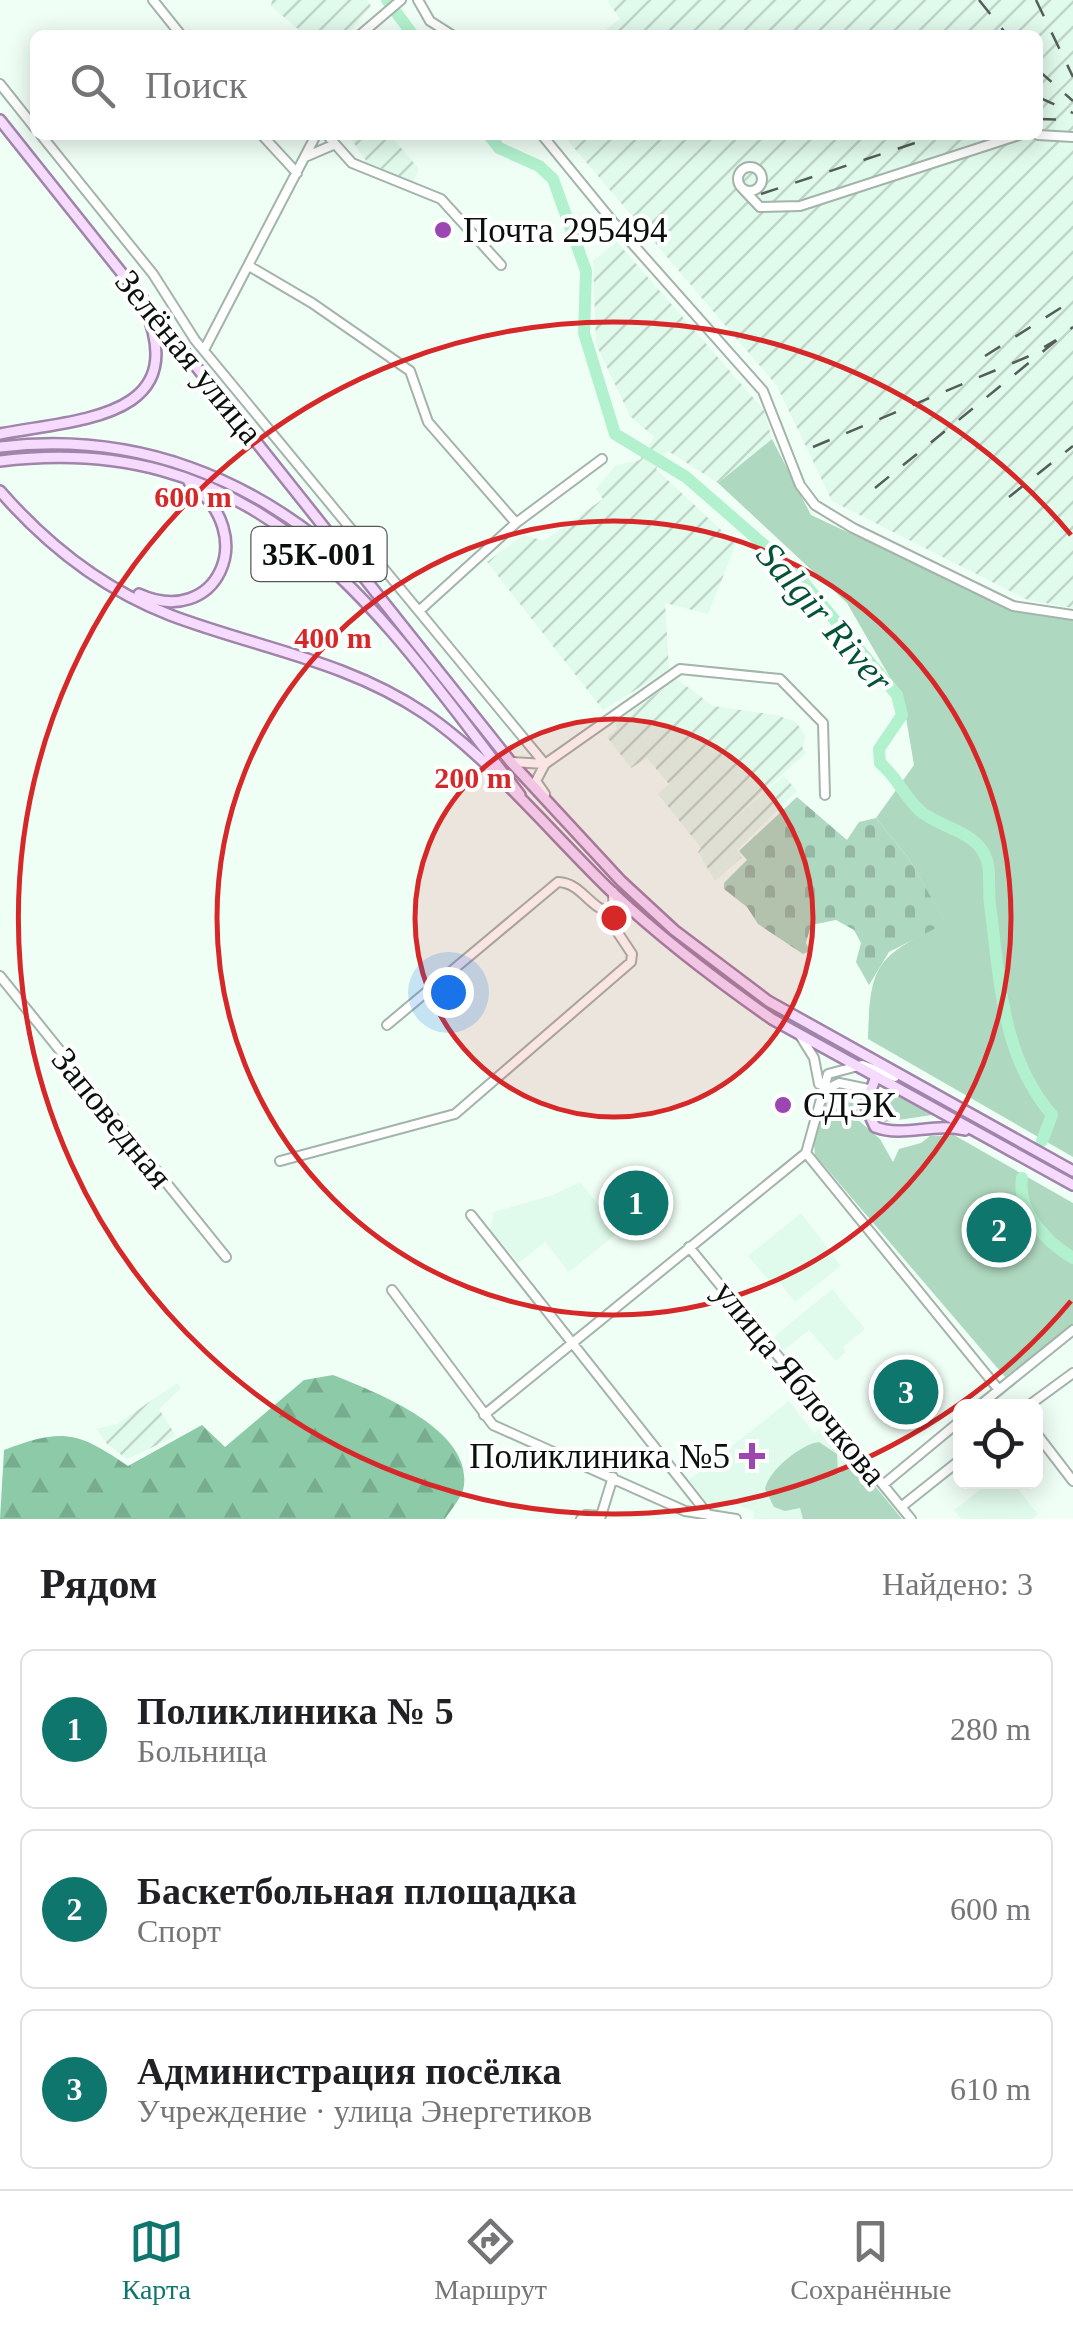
<!DOCTYPE html>
<html lang="ru">
<head>
<meta charset="utf-8">
<style>
	:root { --surface:#fff; --page:#f2f2f2; --text:#202124; --muted:#757577; --line:#e0e0e0; --accent:#0f766e }
	body { margin:0; font-family:"Times New Roman",serif; background:var(--page); color:var(--text) }
	.controls { position:absolute; right:30px; bottom:30px; display:grid; overflow:hidden; border-radius:15px; box-shadow:0 5px 25px #0003 }
	.controls button { width:90px; height:90px; display:grid; place-items:center; padding:0; border:0; border-bottom:2px solid var(--line); background:var(--surface); color:var(--text); font:50px sans-serif }
	.you { position:absolute; left:448px; top:992px; width:35px; height:35px; margin:-25px; border:8px solid #fff; border-radius:50%; background:#1a73e8; box-shadow:0 0 0 15px #1a73e833 }
	.badge { display:grid; place-items:center; width:65px; height:65px; border-radius:50%; background:var(--accent); color:#fff; font-size:32px; font-weight:700 }
	.pin { position:absolute; translate:-50% -50%; border:5px solid #fff; box-shadow:0 2px 10px #0006 }
	.list { margin:0; padding:0; list-style:none }
	h2 { display:flex; justify-content:space-between; align-items:center; height:130px; margin:0; padding:0 40px; font-size:42px }
	h2 small { font-size:32px; font-weight:400; color:var(--muted) }
	.list li { display:grid; grid-template-columns:65px 1fr auto; gap:30px; align-items:center; box-sizing:border-box; height:160px; margin:0 20px 20px; padding:0 20px; border:2px solid var(--line); border-radius:15px }
	.list b { display:block; font-size:38px; white-space:nowrap }
	.list p { margin:0; font-size:32px; white-space:nowrap; color:var(--muted) }
	.list em { font-size:32px; font-style:normal; color:var(--muted) }
	.icon { flex:none; width:55px; height:55px; fill:none; stroke:currentColor; stroke-width:2; stroke-linecap:round; stroke-linejoin:round }
	.map { position:relative; flex:none; width:1073px; height:1519px; overflow:hidden }
	.search { position:absolute; background:var(--surface); box-shadow:0 5px 25px #0003; left:30px; right:30px; top:30px; height:110px; display:flex; align-items:center; gap:25px; box-sizing:border-box; padding:0 35px; border-radius:15px; color:var(--muted); font-size:38px }
	.sheet { height:670px; background:var(--surface) }
	nav { display:flex; justify-content:space-around; align-items:center; box-sizing:border-box; height:140px; border-top:2px solid var(--line); background:var(--surface); font-size:28px; color:var(--muted) }
	nav a { display:grid; justify-items:center; gap:5px }
	nav .on { color:var(--accent) }
	.map>svg:first-child { display:block }
	.built { fill:#e0faeb }
	.industrial { fill:url(#industrial-furrows) }
	.green { fill:#afd8c0 }
	.forest { fill:url(#forest-firs) }
	.cemetery { fill:url(#cemetery-stones) }
	.lines { fill:none; stroke-linecap:round; stroke-linejoin:round }
	.river { stroke:#b2f1ce; stroke-width:12 }
	.minor-casing { stroke:#a3b4aa; stroke-width:12 }
	.major-casing { stroke:#a084a9; stroke-width:14 }
	.minor { stroke:#fff; stroke-width:8 }
	.major { stroke:#f6dbfe; stroke-width:9 }
	.rail { stroke:#545d57; stroke-width:2.5; stroke-dasharray:18 18; stroke-linecap:butt }
	.ring { fill:none; stroke:#d62828; stroke-width:5 }
	.poi-dot { fill:#9c46b4; stroke:#fff; stroke-width:4 }
	.labels { text-anchor:middle; dominant-baseline:central; stroke-width:8; stroke-linejoin:round; paint-order:stroke }
	.shield { fill:#fff; stroke:#545855; stroke-width:2.5 }
	.shield-label { font-size:32px; font-weight:bold; fill:#0a100c }
	.poi-label { font-size:35px; fill:#0a100c; stroke:#fff; text-anchor:start }
	.street-label { font-size:35px; fill:#0a100c; stroke:#fff }
	.water-label { font-size:38px; font-style:italic; fill:#035335; stroke:#fff }
	.centre { fill:#d62828; stroke:#fff; stroke-width:5 }
	.ring-label { font-size:30px; text-anchor:middle; font-weight:bold; fill:#d62828; stroke:#fff; stroke-width:8; stroke-linejoin:round; paint-order:stroke }
</style>
</head>
<body>
<div class="map">
<svg width="1073" height="1519" viewBox="0 0 1073 1519">
	<defs>
		<pattern id="industrial-furrows" width="10" height="10" patternUnits="userSpaceOnUse" patternTransform="scale(2.5)"><rect width="10" height="10" fill="#e0faeb"/><path d="M-1 1l2-2M0 10L10 0M9 11l2-2" fill="none" stroke="#bfd5c8"/></pattern>
		<pattern id="forest-firs" width="22" height="20" patternUnits="userSpaceOnUse" patternTransform="scale(2.5)"><rect width="22" height="20" fill="#8dcaa8"/><path d="M5 1l3.5 6h-7zM16 11l3.5 6h-7z" fill="#78ac8f"/></pattern>
		<pattern id="cemetery-stones" width="16" height="16" patternUnits="userSpaceOnUse" patternTransform="scale(2.5)"><rect width="16" height="16" fill="#afd8c0"/><path d="M2 7V4a2 2 0 0 1 4 0v3zM10 15v-3a2 2 0 0 1 4 0v3z" fill="#95b8a4"/></pattern>
	</defs>
	<rect width="100%" height="100%" fill="#f0fff6"/>
	<!-- built -->
	<path class="built" d="M 580,1182 L 620,1231 L 569,1272 L 545,1242 L 519,1263 L 490,1230 L 494,1212 L 553,1195 Z
		M 801,1213 L 841,1266 L 795,1302 L 780,1283 L 774,1287 L 748,1256 Z
		M 832,1289 L 865,1329 L 843,1347 L 846,1352 L 836,1361 L 809,1330 L 784,1350 L 773,1338 Z
		M 789,1401 L 814,1433 L 827,1424 L 904,1519 L 754,1519 L 754,1511 L 729,1502 L 715,1512 L 689,1480 Z
		M 990,1482 L 1012,1482 L 1038,1514 L 1032,1519 L 961,1519 L 954,1510 Z"/>
	<!-- industrial -->
	<path class="industrial" d="M 272,0 L 367,0 L 371,6 L 347,35 L 305,35 L 271,6 Z
		M 607,0 L 1073,0 L 1073,608 L 1028,600 L 832,501 L 777,386 L 563,135 L 1038,135 L 1038,35 L 599,35 L 620,19 Z
		M 348,135 L 390,135 L 419,169 L 413,182 L 367,162 Z
		M 617,242 L 764,410 L 772,439 L 718,483 L 668,451 L 656,469 L 736,544 L 708,614 L 665,603 L 669,669 L 603,710 L 487,562 L 524,535 L 544,541 L 603,499 L 596,489 L 616,465 L 640,460 L 654,437 L 630,416 L 596,344 L 593,261 Z
		M 677,679 L 713,706 L 776,715 L 796,722 L 806,737 L 802,747 L 806,753 L 723,828 L 784,776 L 797,791 L 737,850 L 742,857 L 715,881 L 698,852 L 701,848 L 658,794 L 669,784 L 647,758 L 631,768 L 607,737 L 617,729 L 615,723 Z
		M 177,1383 L 181,1388 L 159,1409 L 176,1436 L 127,1459 L 107,1444 L 97,1429 L 117,1424 Z"/>
	<!-- green -->
	<path class="green" d="M 772,439 L 811,515 L 1019,612 L 1073,617 L 1073,1157 L 868,1039 C 870,960 878,958 945,922 L 909,859 L 876,818 L 914,765 L 903,700 L 847,603 L 718,483 Z
		M 843,1087 L 858,1088 L 857,1119 L 880,1139 L 893,1162 L 899,1149 L 921,1143 L 930,1136 L 954,1135 L 1073,1203 L 1073,1324 L 1005,1377 L 815,1155 L 813,1137 L 822,1101 Z
		M 887,1090 L 932,1115 L 885,1122 L 874,1115 L 872,1101 L 876,1094 Z
		M 819,1442 L 837,1454 L 838,1474 L 856,1463 L 902,1519 L 803,1519 L 800,1508 L 785,1511 L 774,1507 L 765,1489 C 768,1471 801,1444 819,1442 Z"/>
	<!-- forest -->
	<path class="forest" d="M 333,1375 C 375,1392 471,1428 464,1485 C 463,1497 451,1509 445,1519 L 0,1519 L 4,1450 C 62,1428 77,1431 128,1466 L 202,1425 L 225,1447 L 304,1380 Z"/>
	<!-- cemetery -->
	<path class="cemetery" d="M 797,797 L 847,840 L 859,822 L 876,818 L 909,859 L 946,923 L 889,952 L 869,985 L 856,962 L 861,943 L 854,930 L 836,920 L 811,925 L 806,943 L 810,951 L 803,954 L 758,924 L 747,907 L 724,889 L 724,883 L 747,860 L 739,851 Z"/>
	<g class="lines">
		<!-- river -->
		<path class="river" d="M 387,0 L 413,35
			M 489,135 L 499,148 L 539,166 L 553,179 L 586,271 L 584,333 L 615,434 L 686,477 L 795,572 L 897,695 L 902,715 L 879,749 L 880,763 C 897,777 904,796 919,810 C 935,825 964,829 979,846 C 994,863 987,885 990,905 C 1000,979 1001,1056 1052,1115 L 1042,1141
			M 1022,1178 C 1017,1211 1046,1242 1073,1258"/>
		<defs>
			<path id="minor" d="M 153,0 L 181,35
				M 418,0 L 430,21 L 452,35
				M 360,35 L 401,0
				M 0,84 L 35,128
				M 41,135 L 153,274 L 195,340 L 545,764 L 512,762
				M 262,135 L 297,173
				M 327,135 L 352,163 L 441,199 L 501,265
				M 542,135 L 614,223 L 763,391 L 800,485 L 815,505 L 853,528 L 1013,606 L 1073,615
				M 1038,135 L 1073,137
				M 305,157 L 333,145
				M738 179a12 12 0 1 1 24 0a12 12 0 1 1-24 0Z
				M 742,188 L 760,207 L 800,206 L 1019,135
				M 249,266 L 312,303 L 410,371 L 428,422 L 516,523
				M 204,350 L 316,135
				M 419,611 L 516,523 L 602,459
				M 545,794 L 536,781 L 545,764 L 680,669 L 780,679 L 823,723 L 825,795
				M 0,976 L 226,1257
				M 387,1025 L 558,882 C 583,883 589,910 614,913
				M 801,1037 L 814,1058 L 819,1084
				M 819,1093 L 839,1083 L 868,1089
				M 806,1153 L 999,1390
				M 806,1153 L 828,1074 L 862,1065 L 895,1077
				M 280,1161 L 455,1114 L 631,962 L 632,954 L 614,927 L 613,892
				M 471,1215 L 710,1517
				M 689,1247 L 911,1519
				M 392,1290 L 493,1425 L 685,1511 L 736,1519
				M 979,1406 L 1073,1330
				M 1028,1406 L 1073,1373
				M 484,1415 L 806,1153
				M 1036,1433 L 1073,1481
				M 884,1484 L 960,1421
				M 901,1507 L 960,1460
				M 581,1519 L 586,1515 L 600,1516
				M 600,1519 L 613,1477"/>
			<path id="major" d="M 0,120 L 510,761 L 621,881 L 674,930 L 768,1001 L 1073,1171
				M 0,434 C 78,419 192,419 145,308
				M 0,447 C 135,431 254,477 353,569
				M 0,461 C 264,429 378,610 520,795
				M 0,491 C 47,545 103,589 170,615 C 257,648 345,660 424,713 C 488,756 554,836 611,891 C 661,938 716,980 772,1019 L 1073,1185
				M 139,594 C 216,629 262,535 189,482
				M 876,1077 L 865,1105 L 875,1127 C 904,1138 934,1122 965,1130"/>
		</defs>
		<!-- minor casing -->
		<use href="#minor" class="minor-casing"/>
		<!-- major casing -->
		<use href="#major" class="major-casing"/>
		<!-- minor -->
		<use href="#minor" class="minor"/>
		<!-- major -->
		<use href="#major" class="major"/>
		<!-- rail -->
		<path class="rail" d="M 979,0 L 1007,35
			M 1036,0 L 1073,77
			M 1038,70 L 1073,101
			M 1038,97 L 1073,113
			M 1038,119 L 1073,120
			M 684,138 L 693,135
			M 761,194 L 939,135
			M 985,356 L 1073,300
			M 813,447 L 1027,357 L 1056,340
			M 875,488 L 1073,327
			M 1009,497 L 1073,446"/>
	</g>
	<!-- distance rings -->
	<circle cx="614" cy="918" r="199" fill="#d62828" fill-opacity=".12"/>
	<g class="ring">
		<circle cx="614" cy="918" r="199"/>
		<circle cx="614" cy="918" r="397"/>
		<path d="M1071 1301A596 596 0 1 1 1071 535"/>
	</g>
	<!-- markers -->
	<g class="poi-dot">
		<circle cx="443" cy="230" r="10"/>
		<circle cx="783" cy="1105" r="10"/>
		<path d="M747 1441h10v10h10v10h-10v10h-10v-10h-10v-10h10z"/>
	</g>
	<g class="labels">
		<!-- shield labels -->
		<rect class="shield" x="251.5" y="527" width="135" height="54" rx="8"/>
		<g class="shield-label">
			<text x="319" y="554">35К-001</text>
		</g>
		<!-- poi labels -->
		<g class="poi-label">
			<text x="463" y="230">Почта 295494</text>
			<text x="803" y="1105">СДЭК</text>
			<text x="730" y="1456" text-anchor="end">Поликлиника №5</text>
		</g>
		<!-- street labels -->
		<g class="street-label">
			<text transform="translate(189 357) rotate(51)">Зелёная улица</text>
			<text transform="translate(112 1118) rotate(51)">Заповедная</text>
			<text transform="translate(800 1383) rotate(51)">улица Яблочкова</text>
		</g>
		<!-- water labels -->
		<g class="water-label">
			<text transform="translate(825 617) rotate(49)">Salgir River</text>
		</g>
	</g>
	<circle cx="614" cy="918" r="15" class="centre"/>
	<g class="ring-label">
		<text x="193" y="507">600 m</text>
		<text x="333" y="648">400 m</text>
		<text x="473" y="788">200 m</text>
	</g>
</svg>
<div class="controls">
<button><svg class="icon" aria-label="locate" viewBox="0 0 24 24"><circle cx="12" cy="12" r="6"/><path d="M12 2v4M12 18v4M2 12h4M18 12h4"/></svg></button>
</div>
<div class="you"></div>
<div class="pin badge" style="left:636px;top:1203px">1</div>
<div class="pin badge" style="left:999px;top:1230px">2</div>
<div class="pin badge" style="left:906px;top:1392px">3</div>
<div class="search"><svg class="icon" aria-label="search" viewBox="0 0 24 24"><circle cx="10" cy="10" r="6"/><path d="M15 15l6 6"/></svg>Поиск</div>
</div>
<section class="sheet">
<h2>Рядом<small>Найдено: 3</small></h2>
<ul class="list">
<li><span class="badge">1</span><div><b>Поликлиника № 5</b><p>Больница</p></div><em>280 m</em></li>
<li><span class="badge">2</span><div><b>Баскетбольная площадка</b><p>Спорт</p></div><em>600 m</em></li>
<li><span class="badge">3</span><div><b>Администрация посёлка</b><p>Учреждение · улица Энергетиков</p></div><em>610 m</em></li>
</ul>
</section>
<nav>
<a class="on"><svg class="icon" aria-label="map" viewBox="0 0 24 24"><path d="M3 6l6-2 6 2 6-2v14l-6 2-6-2-6 2zM9 4v14M15 6v14"/></svg>Карта</a>
<a><svg class="icon" aria-label="directions" viewBox="0 0 24 24"><path d="M12 3l9 9-9 9-9-9zM9 14v-3h6M13 9l2 2-2 2"/></svg>Маршрут</a>
<a><svg class="icon" aria-label="saved" viewBox="0 0 24 24"><path d="M7 4h10v16l-5-4-5 4z"/></svg>Сохранённые</a>
</nav>
</body>
</html>
